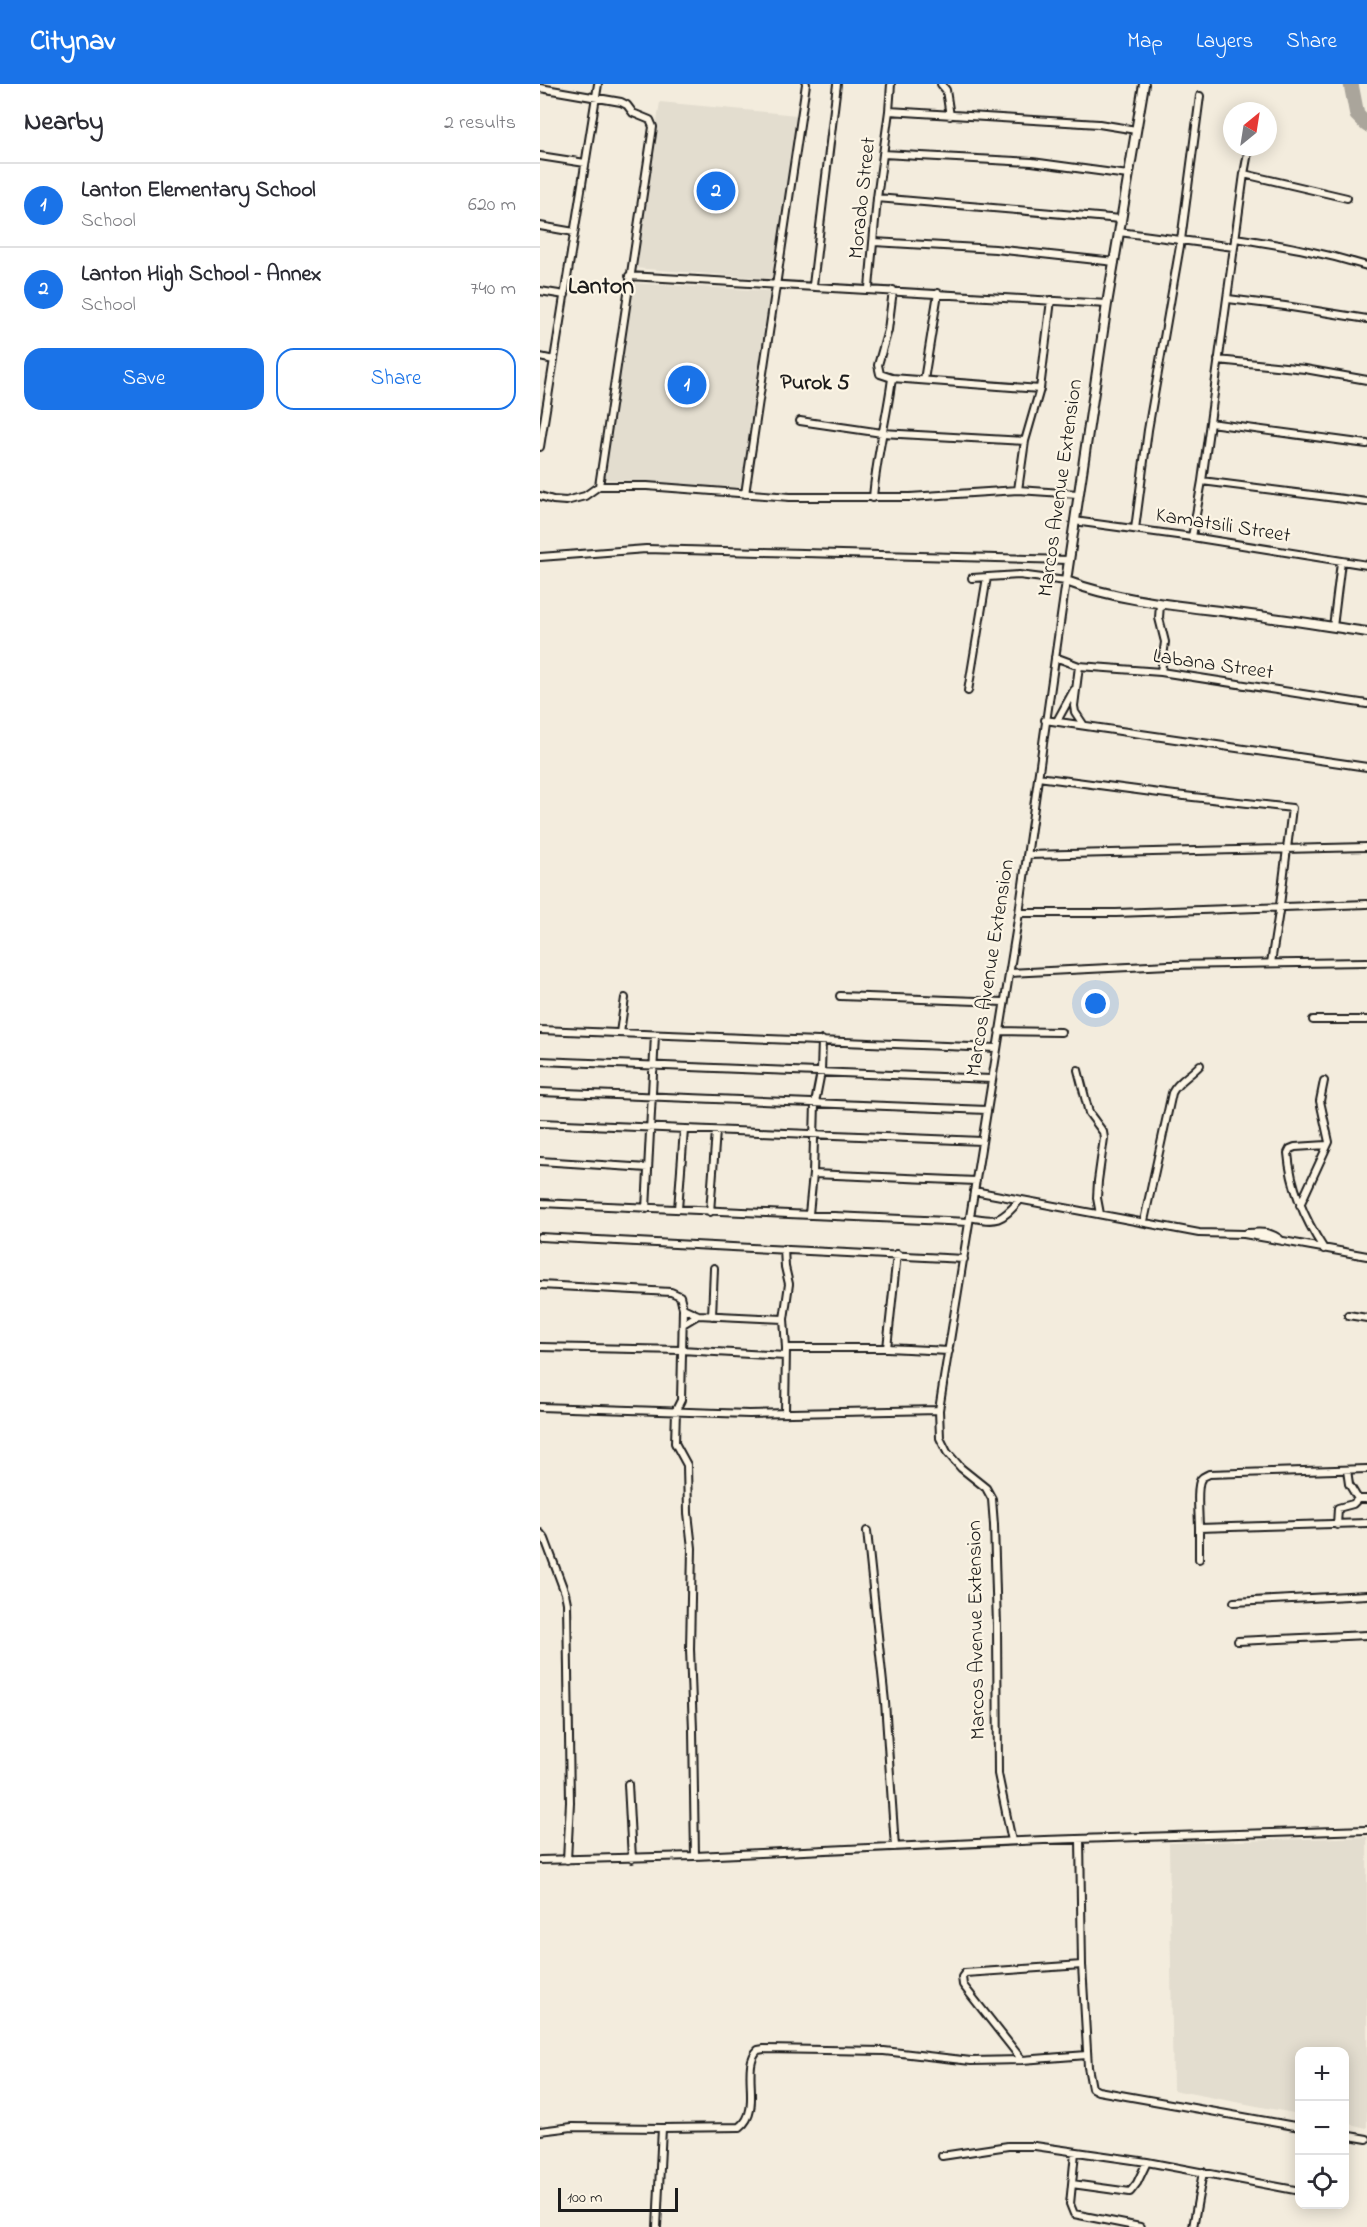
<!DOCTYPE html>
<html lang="en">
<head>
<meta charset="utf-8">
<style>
	:root { --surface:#fff; --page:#f2f2f3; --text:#2b2b33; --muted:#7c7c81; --line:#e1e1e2; --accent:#1a73e8 }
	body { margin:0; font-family:"Indie Flower",sans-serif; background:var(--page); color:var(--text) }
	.controls { position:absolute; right:18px; bottom:18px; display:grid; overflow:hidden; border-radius:12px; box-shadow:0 3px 15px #0003 }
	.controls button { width:54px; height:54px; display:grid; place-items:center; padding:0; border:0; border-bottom:2px solid var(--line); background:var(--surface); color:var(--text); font:30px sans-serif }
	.compass { position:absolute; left:683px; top:18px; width:54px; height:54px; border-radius:50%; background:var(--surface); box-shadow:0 3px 15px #0003; rotate:30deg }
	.scale { position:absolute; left:18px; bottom:15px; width:120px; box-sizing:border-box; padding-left:6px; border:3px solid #1c1c1c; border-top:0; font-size:16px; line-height:21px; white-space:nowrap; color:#1c1c1c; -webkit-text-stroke:4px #fcf5e5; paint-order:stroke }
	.you { position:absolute; left:556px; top:920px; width:21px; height:21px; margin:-15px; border:4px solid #fff; border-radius:50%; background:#1a73e8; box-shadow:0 0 0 9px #1a73e833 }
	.badge { display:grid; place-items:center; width:39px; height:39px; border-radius:50%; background:var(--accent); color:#fff; font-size:20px; font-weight:700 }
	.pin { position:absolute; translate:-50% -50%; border:3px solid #fff; box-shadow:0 2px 6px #0006 }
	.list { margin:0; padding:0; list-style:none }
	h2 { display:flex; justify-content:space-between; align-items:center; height:78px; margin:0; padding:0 24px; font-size:26px }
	h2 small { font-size:20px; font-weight:400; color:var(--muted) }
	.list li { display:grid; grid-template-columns:39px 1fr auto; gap:18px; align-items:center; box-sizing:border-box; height:84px; padding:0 24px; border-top:2px solid var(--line) }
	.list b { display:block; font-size:22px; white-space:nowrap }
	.list p { margin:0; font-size:20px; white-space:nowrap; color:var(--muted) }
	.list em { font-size:20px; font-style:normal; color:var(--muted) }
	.actions { display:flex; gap:12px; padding:18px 24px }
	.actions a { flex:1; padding:14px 0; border:2px solid var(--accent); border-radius:18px; text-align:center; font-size:21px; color:var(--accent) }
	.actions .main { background:var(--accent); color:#fff }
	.icon { flex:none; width:33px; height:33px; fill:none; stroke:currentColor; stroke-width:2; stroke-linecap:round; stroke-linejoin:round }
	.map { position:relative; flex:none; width:827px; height:2143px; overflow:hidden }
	header { display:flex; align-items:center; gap:36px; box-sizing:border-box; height:84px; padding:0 30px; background:var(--accent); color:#fff }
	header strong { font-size:28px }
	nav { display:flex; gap:33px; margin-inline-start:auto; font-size:21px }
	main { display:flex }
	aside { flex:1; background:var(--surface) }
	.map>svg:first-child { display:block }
	.built { fill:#e3ddcf }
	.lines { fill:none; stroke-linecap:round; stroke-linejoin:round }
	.river { stroke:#aaa59b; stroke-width:15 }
	.minor-casing { stroke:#1c1c1c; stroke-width:10 }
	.tertiary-casing { stroke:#1c1c1c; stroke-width:12 }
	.minor { stroke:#fcf5e5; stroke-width:6 }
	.tertiary { stroke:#fcf5e5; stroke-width:8 }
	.labels { text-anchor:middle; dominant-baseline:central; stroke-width:4.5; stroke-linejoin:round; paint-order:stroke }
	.street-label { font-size:21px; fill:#1c1c1c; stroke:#fcf5e5 }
	.neighbourhood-label { font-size:22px; font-weight:bold; fill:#1c1c1c; stroke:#fcf5e5 }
	.quarter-label { font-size:24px; font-weight:bold; fill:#1c1c1c; stroke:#fcf5e5 }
</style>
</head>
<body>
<header>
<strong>Citynav</strong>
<nav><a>Map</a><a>Layers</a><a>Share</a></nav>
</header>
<main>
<aside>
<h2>Nearby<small>2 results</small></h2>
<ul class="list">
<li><span class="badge">1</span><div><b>Lanton Elementary School</b><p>School</p></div><em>620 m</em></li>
<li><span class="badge">2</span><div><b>Lanton High School – Annex</b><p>School</p></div><em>740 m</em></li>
</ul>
<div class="actions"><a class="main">Save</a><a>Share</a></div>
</aside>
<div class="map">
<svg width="827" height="2143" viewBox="0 0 827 2143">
	<rect width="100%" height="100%" fill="#f3ecdd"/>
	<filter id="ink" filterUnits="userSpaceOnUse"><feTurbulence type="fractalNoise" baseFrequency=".0167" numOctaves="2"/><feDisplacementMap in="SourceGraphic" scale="12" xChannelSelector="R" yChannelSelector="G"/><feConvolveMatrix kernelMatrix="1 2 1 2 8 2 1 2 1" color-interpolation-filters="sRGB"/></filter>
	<g filter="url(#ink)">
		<!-- built -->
		<path class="built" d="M 120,18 L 257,31 L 234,195 L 94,184 Z
			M 92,199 L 232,207 L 203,404 L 62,395 Z
			M 827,1753 L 827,2044 L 805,2039 L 804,1968 L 760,1968 L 759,2030 L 633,2006 L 629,1759 Z"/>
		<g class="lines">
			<!-- river -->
			<path class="river" d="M 811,0 L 817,31 L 827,41"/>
			<defs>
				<path id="minor" d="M 401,0 L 406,6 L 410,32
					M 0,4 L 81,18 L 87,21 L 93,29 L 110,36 L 113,43 L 59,402
					M 349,27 L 559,40 L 596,46
					M 343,70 L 492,78 L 588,91
					M 0,72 L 45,79
					M 704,90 L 709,63
					M 337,114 L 581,135
					M 0,142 L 34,148
					M 579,148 L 694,163 L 704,90 L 807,114
					M 695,154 C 742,161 781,168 827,182
					M 334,158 L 455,165 L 575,178
					M 89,192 L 567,220
					M 273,201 L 297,0
					M 329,204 L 337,114 L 349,27 L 351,0
					M 0,207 L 25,211
					M 688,215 L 745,222 L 827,235
					M 0,273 L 14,276
					M 678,276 L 765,285 L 827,296
					M 352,294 L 340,290 L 338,281 L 348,246 L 353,206
					M 384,296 L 398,209
					M 260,337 L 342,349 L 485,357 L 478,406
					M 670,339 L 827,360
					M 485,357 L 500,305 L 511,216
					M 0,363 L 58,0
					M 662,397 L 827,418
					M 205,410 L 266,0
					M 0,412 L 13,416 L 26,417 L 45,412 L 59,402 L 107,402 L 250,413 L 370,413 L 478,406 L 538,410
					M 333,414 C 336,373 347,334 352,294 L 500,305
					M 534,437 L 652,453 L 827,481
					M 595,445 L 608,346 L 641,156 L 660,12
					M 652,453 L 662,397 L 694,163
					M 0,473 L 106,465 L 529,476
					M 432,494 L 479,491 L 526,497 L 479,829 L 404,1294 L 399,1326 L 400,1354 L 407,1368 L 421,1384 L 446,1404 L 452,1415 L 454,1441 L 457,1542 L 458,1690 L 472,1757
					M 620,520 L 619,534 L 625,558 L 621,588
					M 793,543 L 801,478
					M 515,573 L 539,582 L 621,588 L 827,620
					M 539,582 L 534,622 L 535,628 L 543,640
					M 428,607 L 447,493
					M 505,636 L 827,683
					M 517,637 L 534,606
					M 498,693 L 635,711 L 752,724 L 740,821 L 731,879
					M 487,771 L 827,763
					M 479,829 L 576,829 L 827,820
					M 469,889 L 629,881 L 827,878
					M 300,912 L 464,918
					M 773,936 L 827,936
					M 0,946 L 456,964
					M 459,947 L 521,948
					M 80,949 L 85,914
					M 0,977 L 451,995
					M 538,986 L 549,1029 L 563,1048 L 564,1054 L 558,1097 L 557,1114 L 560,1130
					M 0,1008 L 447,1026
					M 0,1039 L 442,1057
					M 0,1077 L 108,1084
					M 273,1090 L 436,1097
					M 434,1107 L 659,1149 L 704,1150 L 827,1172
					M 0,1119 L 429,1138
					M 760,1121 L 789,1058 L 780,1017 L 784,997
					M 106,1125 L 115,951
					M 138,1125 L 144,1046
					M 170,1128 L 176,1047
					M 269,1130 L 273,1090 L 275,1019 L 281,988 L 282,956
					M 430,1133 C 457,1139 461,1137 479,1117
					M 604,1137 L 632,1009 C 638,997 650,992 660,981
					M 707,1149 C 721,1148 731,1147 742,1157
					M 0,1153 L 424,1175
					M 244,1165 L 245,1183 L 249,1200 L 244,1235
					M 784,1165 C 765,1136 751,1105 748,1069 L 750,1065 L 755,1063 L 787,1061
					M 0,1201 L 131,1208 L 140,1212 L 143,1224 L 141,1316 L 136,1326 L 135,1359 L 147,1381 L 148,1429 L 152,1464 L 150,1565 L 153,1646 L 155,1772
					M 143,1224 L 158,1231 L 244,1235 L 246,1264
					M 808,1231 L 827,1234
					M 172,1232 L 174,1184
					M 143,1240 L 158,1231
					M 0,1263 L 141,1266 L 245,1272
					M 347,1264 L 357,1170
					M 0,1323 L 209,1330 L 399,1326
					M 245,1328 L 246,1264 L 347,1264 L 409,1267
					M 827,1385 L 669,1390 C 666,1392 663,1392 661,1395 C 656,1402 659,1434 659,1444 L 827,1439
					M 818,1415 L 827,1415
					M 797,1441 L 798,1424 L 813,1420 L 818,1415 L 809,1400 L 807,1386
					M 327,1447 L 345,1618 L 355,1763
					M 0,1449 L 5,1455 L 25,1509 L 27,1519 L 30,1718 L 27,1776
					M 659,1475 L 659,1444
					M 694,1518 L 827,1511
					M 698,1557 L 827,1551
					M 88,1700 L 92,1775
					M 540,1755 L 542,1881 L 548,1983 L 552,2004 L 558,2007 L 760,2043
					M 0,1776 L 155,1772 L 504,1756 L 827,1746
					M 482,1976 L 423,1901 L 422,1893 L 425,1889 L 542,1881
					M 0,2047 L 32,2043 L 122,2044 L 200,2043 C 223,2026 200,1982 218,1966 L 224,1965 L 344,1967 L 431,1977 L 482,1976 L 547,1971
					M 804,2051 L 827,2055
					M 535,2068 L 532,2100 L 590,2108 L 597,2099 L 607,2078
					M 402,2072 L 468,2062 L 495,2062 L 607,2078 L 760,2107
					M 532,2100 L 530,2120 L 534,2130 L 600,2143
					M 117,2143 L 122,2044
					M 653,2143 L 663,2088"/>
				<path id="tertiary" d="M 604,0 L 567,220 L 526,497 C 583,518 644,522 703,530 C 745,535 786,542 827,548"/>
			</defs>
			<!-- minor casing -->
			<use href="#minor" class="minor-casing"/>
			<!-- tertiary casing -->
			<use href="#tertiary" class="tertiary-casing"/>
			<!-- minor -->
			<use href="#minor" class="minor"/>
			<!-- tertiary -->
			<use href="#tertiary" class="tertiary"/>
		</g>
	</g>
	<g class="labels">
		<!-- street labels -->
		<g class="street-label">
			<text transform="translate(323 114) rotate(-84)">Morado Street</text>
			<text transform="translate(521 404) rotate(-82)">Marcos Avenue Extension</text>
			<text transform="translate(683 442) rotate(9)">Kamatsili Street</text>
			<text transform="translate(673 581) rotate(8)">Labana Street</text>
			<text transform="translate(451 884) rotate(-81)">Marcos Avenue Extension</text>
			<text transform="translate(437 1546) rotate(-91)">Marcos Avenue Extension</text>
		</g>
		<!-- neighbourhood labels -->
		<g class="neighbourhood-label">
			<text x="275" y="300">Purok 5</text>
		</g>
		<!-- quarter labels -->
		<g class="quarter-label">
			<text x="61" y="203">Lanton</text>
		</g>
	</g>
</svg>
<div class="controls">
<button>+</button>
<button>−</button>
<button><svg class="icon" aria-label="locate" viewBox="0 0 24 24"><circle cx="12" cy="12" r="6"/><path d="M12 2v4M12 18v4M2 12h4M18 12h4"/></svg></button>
</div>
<svg class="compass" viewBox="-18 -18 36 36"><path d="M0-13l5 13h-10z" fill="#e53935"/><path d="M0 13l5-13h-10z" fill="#7c7c81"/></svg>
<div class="scale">100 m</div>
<div class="you"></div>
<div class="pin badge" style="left:147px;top:301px">1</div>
<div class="pin badge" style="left:176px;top:107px">2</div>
</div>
</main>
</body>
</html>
